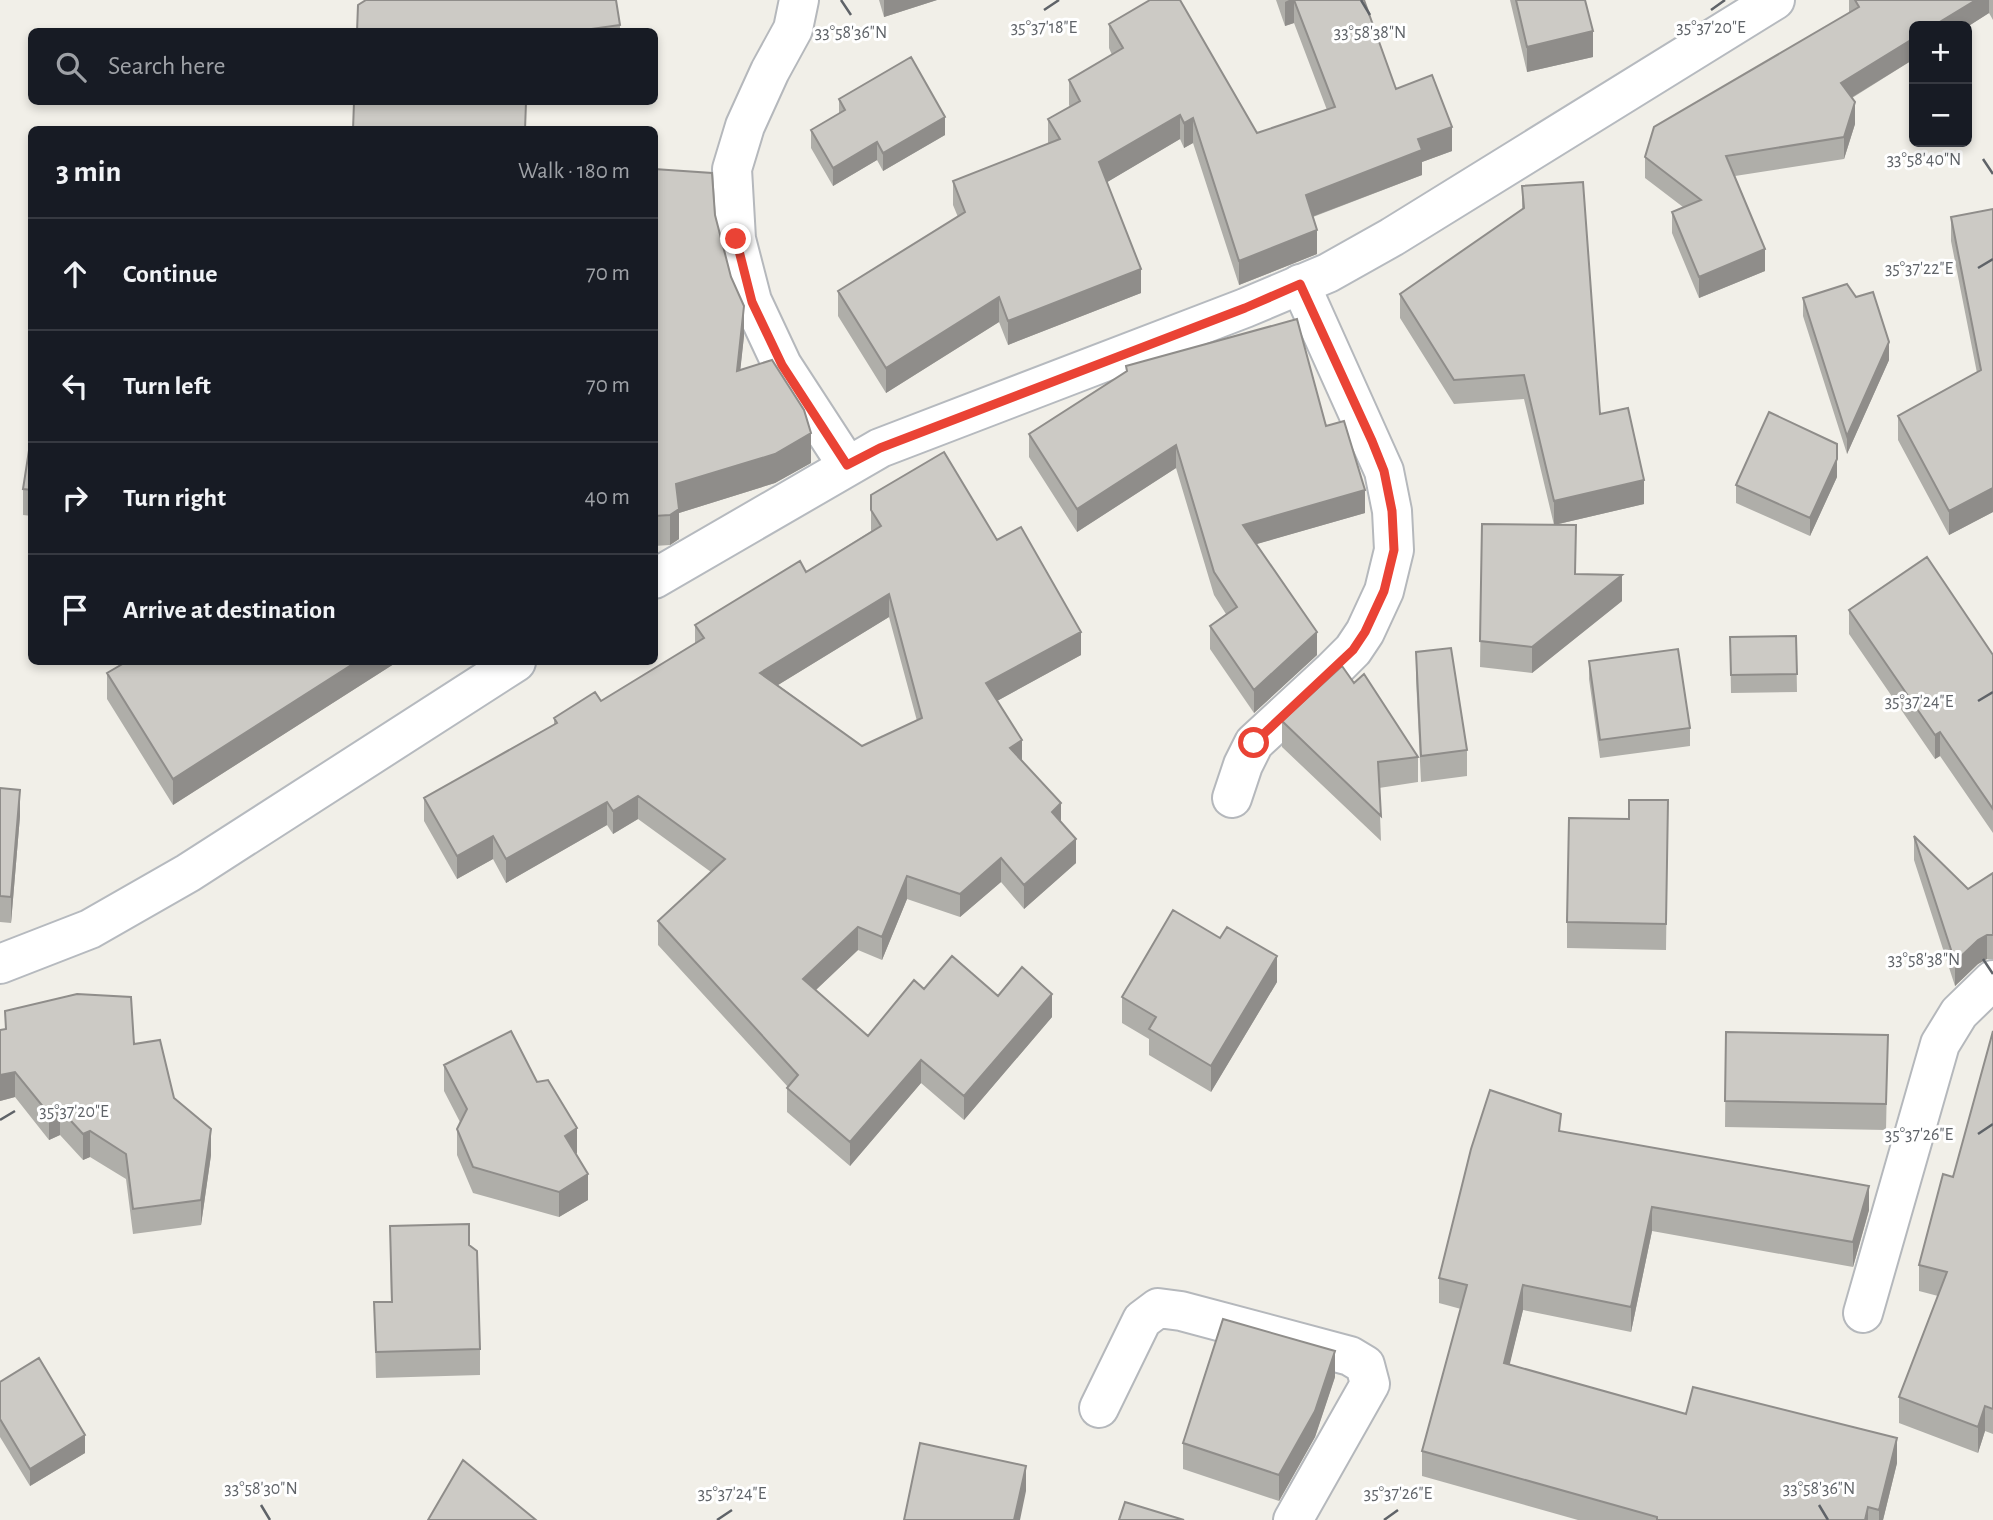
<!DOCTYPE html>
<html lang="en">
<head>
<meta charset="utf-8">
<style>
	:root { --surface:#171b24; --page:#242831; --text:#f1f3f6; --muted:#9ea1a6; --line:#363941 }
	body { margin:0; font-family:"Alegreya Sans",sans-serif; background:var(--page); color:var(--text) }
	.controls { position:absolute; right:21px; top:21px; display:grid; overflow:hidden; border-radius:10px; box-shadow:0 4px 10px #0003 }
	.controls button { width:63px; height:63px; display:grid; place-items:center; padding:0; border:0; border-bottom:2px solid var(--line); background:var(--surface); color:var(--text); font:35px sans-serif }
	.stop { position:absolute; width:21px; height:21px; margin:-16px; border:5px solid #ea4335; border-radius:50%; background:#fff }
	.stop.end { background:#ea4335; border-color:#fff; box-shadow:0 2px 7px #0008 }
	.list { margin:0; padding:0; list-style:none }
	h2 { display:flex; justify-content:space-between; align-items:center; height:91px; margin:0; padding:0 28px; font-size:30px }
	h2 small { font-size:23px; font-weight:400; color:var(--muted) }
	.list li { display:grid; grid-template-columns:46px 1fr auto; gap:21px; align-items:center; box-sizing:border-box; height:112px; padding:0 28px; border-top:2px solid var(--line) }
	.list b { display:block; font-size:26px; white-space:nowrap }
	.list em { font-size:23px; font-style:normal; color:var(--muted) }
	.icon { flex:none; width:38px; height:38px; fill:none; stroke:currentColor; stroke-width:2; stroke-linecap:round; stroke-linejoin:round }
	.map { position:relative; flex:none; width:1993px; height:1520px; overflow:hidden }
	.search { position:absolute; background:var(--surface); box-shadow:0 4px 10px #0003; left:28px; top:28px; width:630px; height:77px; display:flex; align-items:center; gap:18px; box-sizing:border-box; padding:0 24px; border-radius:10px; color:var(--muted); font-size:26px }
	.panel { position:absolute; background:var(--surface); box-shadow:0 4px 10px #0003; left:28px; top:126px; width:630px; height:539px; border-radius:10px }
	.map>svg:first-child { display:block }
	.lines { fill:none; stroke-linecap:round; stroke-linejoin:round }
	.minor-casing { stroke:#b5b8bc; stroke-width:42 }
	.secondary-casing { stroke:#b6babf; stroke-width:42 }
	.minor { stroke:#fff; stroke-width:38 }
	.secondary { stroke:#fff; stroke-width:38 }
	.wall { fill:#afaea9; fill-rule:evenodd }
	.shaded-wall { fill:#8f8d8a }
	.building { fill:#cccac5; stroke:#8f8d8a; stroke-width:2; fill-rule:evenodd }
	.route { stroke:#ea4335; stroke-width:9 }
	.ticks { fill:none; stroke:#5f6368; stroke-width:2.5 }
	.ticks-label { font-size:18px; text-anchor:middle; fill:#5f6368; stroke:#fff; stroke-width:6; stroke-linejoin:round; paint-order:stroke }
</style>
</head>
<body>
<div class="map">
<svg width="1993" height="1520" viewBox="0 0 1993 1520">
	<rect width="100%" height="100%" fill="#f1efe8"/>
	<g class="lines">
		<defs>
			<path id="minor" d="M 799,0 L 793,29 L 770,71 L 745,126 L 732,169 L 736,239 L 752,301 L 782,365 L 847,465
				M 1232,798 L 1243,765 L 1254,743 L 1332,671 L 1353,650 L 1365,632 L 1384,591 L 1394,550 L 1392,511 L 1384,471 L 1300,284
				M 1863,1313 L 1940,1044 L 1959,1013 L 1993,980
				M 1099,1408 L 1142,1320 L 1158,1308 L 1181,1311 L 1350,1356 L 1365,1365 L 1370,1384 L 1293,1520"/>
			<path id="secondary" d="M 654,579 L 880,448 L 1245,308 L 1328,273 L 1392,237 L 1775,0
				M 0,964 L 90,929 L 188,873 L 516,662"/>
		</defs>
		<!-- minor casing -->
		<use href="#minor" class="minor-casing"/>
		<!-- secondary casing -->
		<use href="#secondary" class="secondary-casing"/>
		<!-- minor -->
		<use href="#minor" class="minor"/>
		<!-- secondary -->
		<use href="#secondary" class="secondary"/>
	</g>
	<!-- wall -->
	<path class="wall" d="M 879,0 L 937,0 L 884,17 Z
		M 1276,0 L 1364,0 L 1396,89 L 1452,151 L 1422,162 L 1422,175 L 1313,217 L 1317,254 L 1239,285 L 1193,143 L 1184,148 L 1180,139 L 1107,182 L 1141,293 L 1008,345 L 999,322 L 886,393 L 838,316 L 838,291 L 958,217 L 953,205 L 953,181 L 1048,144 L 1048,119 L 1070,107 L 1069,105 L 1069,80 L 1112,55 L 1109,48 L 1109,24 L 1257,133 L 1327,110 L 1294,23 L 1285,26 Z
		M 1510,0 L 1585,0 L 1593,57 L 1527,72 Z
		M 1849,0 L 1993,0 L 1993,20 L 1989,13 L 1967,27 L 1914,26 L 1914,59 L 1852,98 L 1855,124 L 1844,159 L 1735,176 L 1765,271 L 1699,298 L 1672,233 L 1672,212 L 1683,207 L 1645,178 L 1645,157 L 1849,13 Z
		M 620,25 L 620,32 L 357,32 Z
		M 839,99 L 945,135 L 883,171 L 877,160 L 833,186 L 811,148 L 811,130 L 839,114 Z
		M 654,169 L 715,215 L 744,336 L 740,370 L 811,463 L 775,483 L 679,513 L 679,539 L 670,545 L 654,546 Z
		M 1522,186 L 1600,414 L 1644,504 L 1554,525 L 1524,399 L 1454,404 L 1400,318 L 1400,294 L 1522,209 Z
		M 1993,209 L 1993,512 L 1949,535 L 1898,440 L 1898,416 L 1977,373 L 1951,241 L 1951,217 Z
		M 1803,298 L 1889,360 L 1847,454 L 1803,316 Z
		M 1126,366 L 1326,426 L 1365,513 L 1256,544 L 1317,655 L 1254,713 L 1210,649 L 1210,626 L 1226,614 L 1214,595 L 1176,468 L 1077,532 L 1029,457 L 1029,434 L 1126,372 Z
		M 32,431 L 32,516 L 23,515 L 23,489 Z
		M 1837,477 L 1810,536 L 1736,503 L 1736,485 Z
		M 871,495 L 997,540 L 1081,655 L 997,701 L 1022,760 L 1061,823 L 1076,863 L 1024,909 L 1001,882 L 960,917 L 907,899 L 882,960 L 858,950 L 816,990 L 868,1036 L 924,989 L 998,996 L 1052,1017 L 964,1120 L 921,1083 L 850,1166 L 787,1112 L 787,1088 L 788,1087 L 658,945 L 658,921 L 711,872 L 638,819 L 613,834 L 607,825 L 506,883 L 493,859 L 457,879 L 424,821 L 424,798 L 554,725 L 554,718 L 601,701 L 695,644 L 695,625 L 806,572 L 871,531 ZM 889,617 L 917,721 L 862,746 L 778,685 Z
		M 1482,524 L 1576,574 L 1622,601 L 1532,673 L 1480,667 Z
		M 1849,610 L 1993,655 L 1993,833 L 1940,756 L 1935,759 L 1849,634 Z
		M 1796,636 L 1797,692 L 1731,693 L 1730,637 Z
		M 1416,652 L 1467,750 L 1467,776 L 1421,782 L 1416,678 Z
		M 1589,661 L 1690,728 L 1690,746 L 1600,758 L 1589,679 Z
		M 126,662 L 397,662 L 173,805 L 107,699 L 107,673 Z
		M 1354,683 L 1418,757 L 1418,782 L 1379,788 L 1381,841 L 1282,747 L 1282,721 Z
		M 0,788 L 20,816 L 11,923 L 0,922 Z
		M 1668,800 L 1666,950 L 1567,948 L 1567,922 L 1629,819 Z
		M 1914,836 L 1968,889 L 1993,873 L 1993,959 L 1987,959 L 1978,964 L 1955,986 L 1914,860 Z
		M 1277,982 L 1211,1092 L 1149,1055 L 1149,1039 L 1122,1023 L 1122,997 Z
		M 0,1030 L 134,1044 L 174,1098 L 211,1155 L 201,1225 L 133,1234 L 126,1179 L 90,1157 L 83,1160 L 60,1135 L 49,1140 L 15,1097 L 0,1101 Z
		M 1993,1031 L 1993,1434 L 1985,1431 L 1978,1453 L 1899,1423 L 1899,1397 L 1938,1296 L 1919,1291 L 1919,1265 L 1953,1177 Z
		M 1726,1032 L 1888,1035 L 1886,1130 L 1725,1127 Z
		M 444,1065 L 537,1082 L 577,1153 L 576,1154 L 588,1200 L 559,1217 L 473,1193 L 457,1155 L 457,1129 L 460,1122 L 444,1091 Z
		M 1561,1132 L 1869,1210 L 1853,1267 L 1652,1231 L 1631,1332 L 1523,1310 L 1509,1365 L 1686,1414 L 1897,1463 L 1883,1520 L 1578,1520 L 1422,1476 L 1422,1451 L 1461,1309 L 1439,1303 L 1439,1278 Z
		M 390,1226 L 480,1349 L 480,1375 L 376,1378 L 374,1302 L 391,1302 Z
		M 1335,1377 L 1315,1437 L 1279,1501 L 1183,1469 L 1183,1443 Z
		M 0,1382 L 85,1453 L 30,1486 L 0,1437 Z"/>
	<!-- shaded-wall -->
	<path class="shaded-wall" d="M 884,0 L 937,0 L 884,17 Z
		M 1289,0 L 1294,0 L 1294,23 L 1285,26 L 1285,2 Z
		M 1976,0 L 1989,0 L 1989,13 L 1967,27 L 1933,26 Z
		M 1593,31 L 1593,57 L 1527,72 L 1527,47 Z
		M 1914,38 L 1914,59 L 1841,104 L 1841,83 Z
		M 1855,102 L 1855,124 L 1844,159 L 1844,137 Z
		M 1180,115 L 1180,139 L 1099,187 L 1099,162 Z
		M 945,117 L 945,135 L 883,171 L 883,153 Z
		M 1193,118 L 1193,143 L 1184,148 L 1184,123 Z
		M 1452,127 L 1452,151 L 1422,162 L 1422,175 L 1306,219 L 1306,195 L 1418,139 Z
		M 877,142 L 877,160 L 833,186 L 833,168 Z
		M 1317,230 L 1317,254 L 1239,285 L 1239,261 Z
		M 1765,249 L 1765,271 L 1699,298 L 1699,277 Z
		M 1141,269 L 1141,293 L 1008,345 L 1008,321 Z
		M 999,297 L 999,322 L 886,393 L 886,368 Z
		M 744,306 L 744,336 L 737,401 L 737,371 Z
		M 1889,342 L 1889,360 L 1847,454 L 1847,436 Z
		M 811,433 L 811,463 L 775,483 L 679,513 L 679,539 L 670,545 L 670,515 L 676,484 Z
		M 1176,445 L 1176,468 L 1077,532 L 1077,509 Z
		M 1837,459 L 1837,477 L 1810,536 L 1810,518 Z
		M 1644,480 L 1644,504 L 1554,525 L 1554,501 Z
		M 1993,488 L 1993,512 L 1949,535 L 1949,511 Z
		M 1365,490 L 1365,513 L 1243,548 L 1243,525 Z
		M 1622,575 L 1622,601 L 1532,673 L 1532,647 Z
		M 889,594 L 889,617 L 760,696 L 760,673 Z
		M 1081,632 L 1081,655 L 986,707 L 986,683 Z
		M 1317,632 L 1317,655 L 1254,713 L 1254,690 Z
		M 356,662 L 397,662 L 173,805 L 173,779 Z
		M 1940,732 L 1940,756 L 1935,759 L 1935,735 Z
		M 1022,740 L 1022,764 L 1010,748 Z
		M 20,790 L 20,816 L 11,923 L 11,897 Z
		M 638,796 L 638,819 L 613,834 L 613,811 Z
		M 607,802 L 607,825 L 506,883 L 506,859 Z
		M 1061,803 L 1061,827 L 1052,812 Z
		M 493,836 L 493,859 L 457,879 L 457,856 Z
		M 1076,839 L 1076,863 L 1024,909 L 1024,885 Z
		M 1001,858 L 1001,882 L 960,917 L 960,894 Z
		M 907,876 L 907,899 L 882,960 L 882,937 Z
		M 858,927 L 858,950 L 803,1002 L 803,979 Z
		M 1987,935 L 1987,959 L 1978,964 L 1955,986 L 1955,962 L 1978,940 Z
		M 1277,956 L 1277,982 L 1211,1092 L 1211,1066 Z
		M 1052,994 L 1052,1017 L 964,1120 L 964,1096 Z
		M 921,1060 L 921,1083 L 850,1166 L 850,1142 Z
		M 15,1072 L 15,1097 L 0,1101 L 0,1075 Z
		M 60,1109 L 60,1135 L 49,1140 L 49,1114 Z
		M 577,1128 L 577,1153 L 565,1162 L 565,1136 Z
		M 211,1129 L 211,1155 L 201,1225 L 201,1200 Z
		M 90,1131 L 90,1157 L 83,1160 L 83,1134 Z
		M 588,1174 L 588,1200 L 559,1217 L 559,1192 Z
		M 1869,1186 L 1869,1210 L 1853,1267 L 1853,1242 Z
		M 1652,1207 L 1652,1231 L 1631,1332 L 1631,1307 Z
		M 1523,1285 L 1523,1310 L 1504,1388 L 1504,1363 Z
		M 1335,1351 L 1335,1377 L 1315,1437 L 1279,1501 L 1279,1475 Z
		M 1985,1406 L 1985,1431 L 1978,1453 L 1978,1427 Z
		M 85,1435 L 85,1453 L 30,1486 L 30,1469 Z
		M 1897,1438 L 1897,1463 L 1883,1520 L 1879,1520 L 1879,1510 Z
		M 1026,1466 L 1026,1491 L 1020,1520 L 1014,1520 Z
		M 1868,1507 L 1868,1520 L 1865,1520 Z"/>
	<!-- building -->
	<path class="building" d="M 366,0 L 616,0 L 620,25 L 570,32 L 357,32 L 358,5 Z
		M 1150,0 L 1180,0 L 1257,133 L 1335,107 L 1294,0 L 1364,0 L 1396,89 L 1432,75 L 1452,127 L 1418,139 L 1422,150 L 1306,195 L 1317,230 L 1239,261 L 1193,118 L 1184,123 L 1180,115 L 1099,162 L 1141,269 L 1008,321 L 999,297 L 886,368 L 838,291 L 965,212 L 953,181 L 1060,139 L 1048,119 L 1080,101 L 1069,80 L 1123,48 L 1109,24 Z
		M 1516,0 L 1585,0 L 1593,31 L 1527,47 Z
		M 1855,0 L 1976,0 L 1933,26 L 1914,26 L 1914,38 L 1841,83 L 1855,102 L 1844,137 L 1726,156 L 1765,249 L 1699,277 L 1672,212 L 1701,200 L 1645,157 L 1654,127 L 1859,7 Z
		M 911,57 L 945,117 L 883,153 L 877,142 L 833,168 L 811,130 L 845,110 L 839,99 Z
		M 354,102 L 526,102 L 525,130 L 353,130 Z
		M 654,169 L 712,173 L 715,215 L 731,277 L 744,306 L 737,371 L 772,360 L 804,410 L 811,433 L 775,454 L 676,484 L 679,509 L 670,515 L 654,516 Z
		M 1583,182 L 1600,414 L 1628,408 L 1644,480 L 1554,501 L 1524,375 L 1454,380 L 1400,294 L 1524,208 L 1522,186 Z
		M 1993,209 L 1993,488 L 1949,511 L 1898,416 L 1981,370 L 1951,217 Z
		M 1847,284 L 1856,297 L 1873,292 L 1889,342 L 1847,436 L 1803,298 Z
		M 1297,319 L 1326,426 L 1344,421 L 1365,490 L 1243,525 L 1317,632 L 1254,690 L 1210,626 L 1237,607 L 1214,572 L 1176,445 L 1077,509 L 1029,434 L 1127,371 L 1126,366 Z
		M 1769,412 L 1837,444 L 1837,459 L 1810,518 L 1736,485 Z
		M 32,431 L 32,490 L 23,489 Z
		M 944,452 L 997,540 L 1021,527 L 1081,632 L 986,683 L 1022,740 L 1010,748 L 1061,803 L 1052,812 L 1076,839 L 1024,885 L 1001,858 L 960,894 L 907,876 L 882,937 L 858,927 L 803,979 L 868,1036 L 914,980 L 924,989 L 952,956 L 998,996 L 1022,967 L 1052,994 L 964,1096 L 921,1060 L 850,1142 L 787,1088 L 798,1075 L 658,921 L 725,859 L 638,796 L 613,811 L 607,802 L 506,859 L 493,836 L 457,856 L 424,798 L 557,723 L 554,718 L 595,692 L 601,701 L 704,638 L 695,625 L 800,561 L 806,572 L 881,526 L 871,510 L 871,495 ZM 889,594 L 922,718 L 862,746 L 760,673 Z
		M 1482,524 L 1576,525 L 1575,574 L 1622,575 L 1532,647 L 1480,641 Z
		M 1927,557 L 1993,655 L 1993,809 L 1940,732 L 1935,735 L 1849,610 Z
		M 1796,636 L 1797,674 L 1731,675 L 1730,637 Z
		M 1451,648 L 1467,750 L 1421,756 L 1416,652 Z
		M 1678,649 L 1690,728 L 1600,740 L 1589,661 Z
		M 126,662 L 356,662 L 173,779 L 107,673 Z
		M 1342,666 L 1354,683 L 1364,674 L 1418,757 L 1378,762 L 1381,816 L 1282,721 Z
		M 0,788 L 20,790 L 11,897 L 0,896 Z
		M 1629,800 L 1668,800 L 1666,924 L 1567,922 L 1569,818 L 1629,819 Z
		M 1914,836 L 1968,889 L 1993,873 L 1993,935 L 1987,935 L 1978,940 L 1955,962 Z
		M 1173,910 L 1220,938 L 1227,927 L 1277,956 L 1211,1066 L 1149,1029 L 1156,1017 L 1122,997 Z
		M 77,994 L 131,997 L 134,1044 L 160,1040 L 174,1098 L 211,1129 L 201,1200 L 133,1209 L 126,1154 L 90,1131 L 83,1134 L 60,1109 L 49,1114 L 15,1072 L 0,1075 L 0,1030 L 6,1029 L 5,1011 Z
		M 511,1031 L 537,1082 L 548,1080 L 577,1128 L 565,1136 L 588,1174 L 559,1192 L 473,1167 L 457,1129 L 467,1109 L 444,1065 Z
		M 1993,1031 L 1993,1409 L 1985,1406 L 1978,1427 L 1899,1397 L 1947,1272 L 1919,1265 L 1943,1174 L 1953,1177 Z
		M 1726,1032 L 1888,1035 L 1886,1104 L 1725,1101 Z
		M 1490,1090 L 1561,1114 L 1559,1131 L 1869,1186 L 1853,1242 L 1652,1207 L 1631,1307 L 1523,1285 L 1504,1363 L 1686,1414 L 1693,1387 L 1897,1438 L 1879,1510 L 1868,1507 L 1865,1520 L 1657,1520 L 1657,1517 L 1422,1451 L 1467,1285 L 1439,1278 L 1471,1149 Z
		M 469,1224 L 469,1245 L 477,1251 L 480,1349 L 376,1352 L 374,1302 L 392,1302 L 390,1226 Z
		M 1223,1319 L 1335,1351 L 1315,1411 L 1279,1475 L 1183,1443 Z
		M 39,1358 L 85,1435 L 30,1469 L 0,1419 L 0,1382 Z
		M 920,1443 L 1026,1466 L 1014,1520 L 904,1520 Z
		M 463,1460 L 536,1520 L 428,1520 Z
		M 1125,1502 L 1184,1520 L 1119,1520 Z"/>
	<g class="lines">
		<!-- route -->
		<path class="route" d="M 736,239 L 752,302 L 782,365 L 847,465 L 880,448 L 1245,308 L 1300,284 L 1372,441 L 1384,471 L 1392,511 L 1394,550 L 1384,591 L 1365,632 L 1353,650 L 1254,743"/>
	</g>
	<!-- ticks -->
	<path class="ticks" d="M 841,0 L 851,15M 1361,0 L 1370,15M 1044,10 L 1059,0M 1711,10 L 1725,0M 1983,159 L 1993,174M 1978,268 L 1993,259M 1978,701 L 1993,692M 1983,959 L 1993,974M 0,1120 L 15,1111M 1978,1134 L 1993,1124M 261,1505 L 270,1520M 1819,1505 L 1828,1520M 717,1520 L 732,1510M 1384,1520 L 1398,1510"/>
	<g class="ticks-label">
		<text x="1044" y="33">35°37'18"E</text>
		<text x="1711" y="33">35°37'20"E</text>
		<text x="851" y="38">33°58'36"N</text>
		<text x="1370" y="38">33°58'38"N</text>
		<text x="1924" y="165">33°58'40"N</text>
		<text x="1919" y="274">35°37'22"E</text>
		<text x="1919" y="707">35°37'24"E</text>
		<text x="1924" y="965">33°58'38"N</text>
		<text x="74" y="1117">35°37'20"E</text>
		<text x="1919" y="1140">35°37'26"E</text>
		<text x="261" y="1494">33°58'30"N</text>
		<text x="1819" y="1494">33°58'36"N</text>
		<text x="732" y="1499">35°37'24"E</text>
		<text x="1398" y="1499">35°37'26"E</text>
	</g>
</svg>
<div class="controls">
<button>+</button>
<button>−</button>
</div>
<div class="stop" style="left:1254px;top:743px"></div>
<div class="stop end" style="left:736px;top:239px"></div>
<div class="search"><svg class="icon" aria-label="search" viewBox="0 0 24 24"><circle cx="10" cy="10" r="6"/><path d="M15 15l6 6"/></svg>Search here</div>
<section class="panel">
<h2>3 min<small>Walk · 180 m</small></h2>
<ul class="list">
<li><svg class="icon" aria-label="ahead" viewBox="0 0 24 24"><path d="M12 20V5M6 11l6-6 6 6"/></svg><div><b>Continue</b></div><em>70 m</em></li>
<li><svg class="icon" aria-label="left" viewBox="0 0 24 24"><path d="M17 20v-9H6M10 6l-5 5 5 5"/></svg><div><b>Turn left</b></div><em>70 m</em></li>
<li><svg class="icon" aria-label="right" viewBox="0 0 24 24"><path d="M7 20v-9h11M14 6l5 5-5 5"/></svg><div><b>Turn right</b></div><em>40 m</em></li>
<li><svg class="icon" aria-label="arrive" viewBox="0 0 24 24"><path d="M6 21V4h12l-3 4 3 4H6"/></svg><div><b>Arrive at destination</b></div></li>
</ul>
</section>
</div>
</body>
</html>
